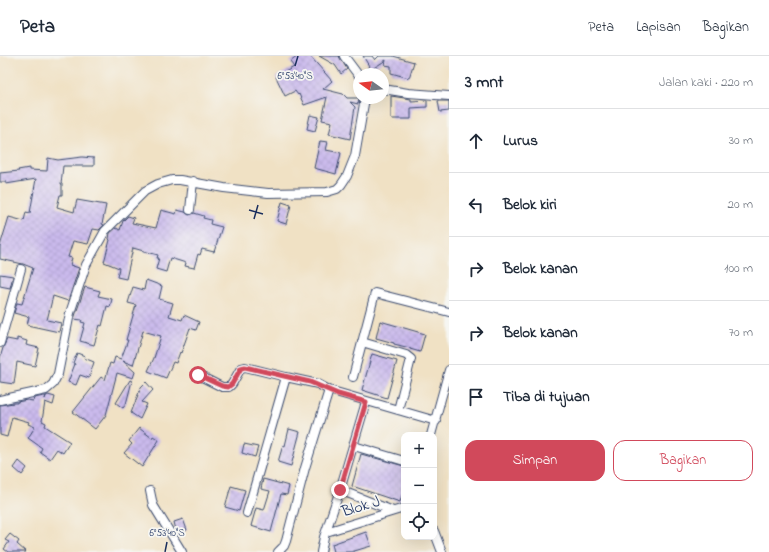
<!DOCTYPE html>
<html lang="id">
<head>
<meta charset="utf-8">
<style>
	:root { --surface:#fff; --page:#f6f6f7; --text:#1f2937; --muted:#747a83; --line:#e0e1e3; --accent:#d1495b }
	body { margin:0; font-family:"Indie Flower",sans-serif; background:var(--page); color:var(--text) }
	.controls { position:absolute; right:12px; bottom:12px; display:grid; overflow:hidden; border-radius:8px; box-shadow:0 4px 16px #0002 }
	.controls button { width:36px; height:36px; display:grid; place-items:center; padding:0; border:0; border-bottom:1px solid var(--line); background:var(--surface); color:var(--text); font:20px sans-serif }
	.compass { position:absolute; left:353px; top:12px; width:36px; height:36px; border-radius:50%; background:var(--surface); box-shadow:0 4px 16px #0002; rotate:285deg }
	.stop { position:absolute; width:12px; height:12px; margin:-9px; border:3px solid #d1495b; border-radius:50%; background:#fff }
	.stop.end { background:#d1495b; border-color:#fff; box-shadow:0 1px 4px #0008 }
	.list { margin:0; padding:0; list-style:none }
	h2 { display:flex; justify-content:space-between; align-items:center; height:52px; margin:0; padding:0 16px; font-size:17px }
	h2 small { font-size:13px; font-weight:400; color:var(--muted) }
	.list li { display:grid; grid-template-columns:26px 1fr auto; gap:12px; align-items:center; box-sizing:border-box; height:64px; padding:0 16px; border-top:1px solid var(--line) }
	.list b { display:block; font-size:15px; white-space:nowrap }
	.list em { font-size:13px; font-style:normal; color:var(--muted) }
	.actions { display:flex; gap:8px; padding:12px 16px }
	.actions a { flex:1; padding:9px 0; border:1px solid var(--accent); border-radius:12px; text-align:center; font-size:14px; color:var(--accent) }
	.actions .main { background:var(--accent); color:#fff }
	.icon { flex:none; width:22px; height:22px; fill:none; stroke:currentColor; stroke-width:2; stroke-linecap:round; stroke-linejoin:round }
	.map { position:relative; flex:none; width:449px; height:496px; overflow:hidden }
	header { display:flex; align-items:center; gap:24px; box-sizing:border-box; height:56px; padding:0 20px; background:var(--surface); border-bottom:1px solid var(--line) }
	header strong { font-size:19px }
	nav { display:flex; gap:22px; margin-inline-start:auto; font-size:14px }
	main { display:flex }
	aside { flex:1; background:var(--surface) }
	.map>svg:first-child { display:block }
	.building { fill:url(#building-cross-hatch) }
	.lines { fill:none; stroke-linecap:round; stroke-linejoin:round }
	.minor-casing { stroke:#3b4a6d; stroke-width:10 }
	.minor { stroke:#fff; stroke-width:8 }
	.route { stroke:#d1495b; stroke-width:5 }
	.ticks { fill:none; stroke:#1b2f5e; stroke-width:1.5 }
	.labels { text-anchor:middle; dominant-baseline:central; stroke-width:3.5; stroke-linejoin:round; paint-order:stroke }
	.street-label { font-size:16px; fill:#1b2f5e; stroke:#f6f6f2 }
	.ticks-label { font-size:10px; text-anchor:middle; fill:#1b2f5e; stroke:#f6f6f2; stroke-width:3.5; stroke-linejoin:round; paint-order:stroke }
</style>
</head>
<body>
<header>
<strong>Peta</strong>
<nav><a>Peta</a><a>Lapisan</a><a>Bagikan</a></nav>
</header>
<main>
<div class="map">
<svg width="449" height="496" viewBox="0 0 449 496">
	<defs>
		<pattern id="building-cross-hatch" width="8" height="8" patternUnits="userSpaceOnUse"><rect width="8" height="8" fill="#cabaec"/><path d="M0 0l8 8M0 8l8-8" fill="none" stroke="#ada0cd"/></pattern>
	</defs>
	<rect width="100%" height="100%" fill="#f6f6f2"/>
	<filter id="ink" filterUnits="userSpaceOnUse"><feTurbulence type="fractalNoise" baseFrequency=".025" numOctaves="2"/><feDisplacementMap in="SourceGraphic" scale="8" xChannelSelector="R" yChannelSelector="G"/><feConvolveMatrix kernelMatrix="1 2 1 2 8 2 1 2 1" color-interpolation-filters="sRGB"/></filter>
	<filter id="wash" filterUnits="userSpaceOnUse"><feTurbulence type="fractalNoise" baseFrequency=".012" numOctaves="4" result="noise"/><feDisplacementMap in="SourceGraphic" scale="16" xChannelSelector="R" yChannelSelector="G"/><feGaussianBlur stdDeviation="0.9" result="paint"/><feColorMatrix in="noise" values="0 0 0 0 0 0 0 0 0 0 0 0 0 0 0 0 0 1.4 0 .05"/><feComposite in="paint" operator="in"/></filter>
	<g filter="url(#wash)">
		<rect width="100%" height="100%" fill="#f0e1c4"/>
		<g id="blocks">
			<!-- building -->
			<path class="building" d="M 298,0 L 310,0 L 332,25 L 323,33 L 343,38 L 347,42 L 359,42 L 358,48 L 350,46 L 355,51 L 350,83 L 329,78 L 332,66 L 322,64 L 327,41 L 304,49 L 299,38 L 298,39 L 295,35 L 285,40 L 276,21 L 294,11 L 290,6 Z
				M 319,0 L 339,0 L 347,13 L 341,18 L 335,9 Z
				M 363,0 L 372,0 L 375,4 L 379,0 L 393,0 L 414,6 L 409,22 L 391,17 L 391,10 L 385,9 L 386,4 L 366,17 L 365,15 L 369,10 Z
				M 391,40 L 411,43 L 411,45 L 427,44 L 427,51 L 411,52 L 411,63 L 391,63 Z
				M 438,45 L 449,45 L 449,55 L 440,56 Z
				M 310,59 L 319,61 L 315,75 L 307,73 Z
				M 320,85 L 328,86 L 326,94 L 341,97 L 336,118 L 314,112 Z
				M 82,101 L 94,102 L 94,110 L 63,110 L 61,128 L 62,128 L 62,139 L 60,139 L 57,151 L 74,156 L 77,144 L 106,149 L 102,168 L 104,169 L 99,174 L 93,173 L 88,188 L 73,185 L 68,201 L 72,202 L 70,209 L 79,212 L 68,245 L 53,240 L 47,264 L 61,267 L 59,276 L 27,269 L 29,261 L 14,257 L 17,247 L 22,248 L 33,212 L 23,208 L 0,203 L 0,190 L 9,161 L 24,165 L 26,156 L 30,157 L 36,123 L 6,128 L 6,126 L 0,126 L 0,117 L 19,115 L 18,114 L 29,112 L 29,114 L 47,115 L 48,102 L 58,104 Z
				M 282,146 L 291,149 L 286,168 L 277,165 Z
				M 161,154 L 176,158 L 177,154 L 185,156 L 189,159 L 194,157 L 204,160 L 203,162 L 211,164 L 210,168 L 222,171 L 214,196 L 202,193 L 200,199 L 198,198 L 194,212 L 185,210 L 186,207 L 170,202 L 166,216 L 156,213 L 159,202 L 157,202 L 158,199 L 133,192 L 126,223 L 117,221 L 119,212 L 104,206 L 110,184 L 109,183 L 110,177 L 116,172 L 120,174 L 123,165 L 128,160 L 134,162 L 132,167 L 156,172 Z
				M 0,218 L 13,220 L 10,232 L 0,230 Z
				M 146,224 L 162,230 L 159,243 L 173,247 L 169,260 L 182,264 L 184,259 L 199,266 L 196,274 L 190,272 L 181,297 L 180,296 L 176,307 L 173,306 L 166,322 L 148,315 L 154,302 L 161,280 L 143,275 L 133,309 L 123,305 L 135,316 L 133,322 L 117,317 L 106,359 L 95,373 L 73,356 L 101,321 L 105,324 L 110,307 L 113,308 L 115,301 L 121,303 L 128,284 L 126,284 L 136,249 L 128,247 L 133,231 L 144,234 Z
				M 85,231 L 100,235 L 98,240 L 112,243 L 110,251 L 107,250 L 102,270 L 100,269 L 94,289 L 80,285 L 85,267 L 81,266 L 82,264 L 74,263 Z
				M 380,265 L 425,278 L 420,296 L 410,293 L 410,292 L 394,288 L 394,287 L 376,282 Z
				M 17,282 L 27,285 L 26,289 L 39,292 L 35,310 L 17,306 L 14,328 L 0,326 L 0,302 L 3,292 L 7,283 L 17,285 Z
				M 77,297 L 85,300 L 84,302 L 94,306 L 89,322 L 80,319 L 76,329 L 68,326 L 75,308 L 73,307 Z
				M 372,298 L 397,305 L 387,342 L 362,334 Z
				M 130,324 L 132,325 L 126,348 L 123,352 L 116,347 Z
				M 146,326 L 153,334 L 142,346 L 147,348 L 140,363 L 131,357 L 141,331 Z
				M 48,339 L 55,341 L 53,349 L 45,346 L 42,365 L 46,367 L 45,370 L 70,386 L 63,397 L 57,393 L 50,403 L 40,396 L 42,392 L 28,382 L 35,371 L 28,368 L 29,366 L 12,361 L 7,381 L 0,379 L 0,349 L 14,347 L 17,347 L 17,346 L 27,344 L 33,345 L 34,342 L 44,340 L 46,340 L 45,343 L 46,340 Z
				M 139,372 L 152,382 L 153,380 L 159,384 L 142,411 L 124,397 L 132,388 L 129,385 Z
				M 289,373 L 300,376 L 291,410 L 278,406 L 283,389 L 285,390 Z
				M 244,388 L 258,391 L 255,401 L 242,397 Z
				M 361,398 L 404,410 L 404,433 L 400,446 L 352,430 Z
				M 19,405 L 27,412 L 22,419 L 14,412 Z
				M 263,423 L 289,430 L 287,439 L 281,438 L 271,476 L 251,470 L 256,452 L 264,454 L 270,435 L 261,433 Z
				M 231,430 L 245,434 L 239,455 L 225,451 Z
				M 183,463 L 187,474 L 177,478 L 174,466 Z
				M 366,476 L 371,490 L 351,496 L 334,496 L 332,488 Z
				M 10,478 L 19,485 L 17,488 L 26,496 L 8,496 L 4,493 L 9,486 L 5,484 Z"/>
		</g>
	</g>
	<g filter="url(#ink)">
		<use href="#blocks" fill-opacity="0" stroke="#3b4a6d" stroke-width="1"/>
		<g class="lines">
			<defs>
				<path id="minor" d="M 344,0 L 359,20
					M 383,33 L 408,37 L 449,40
					M 190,154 L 193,125
					M 362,286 L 406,299 L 411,303 L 398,354
					M 0,287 L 21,213
					M 198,319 L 222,331 L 229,331 L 232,328 L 241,312 L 245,311 L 286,321
					M 353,321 L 375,237 L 449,256
					M 0,344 L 46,334 L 53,328 L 58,318 L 70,257 L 86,209 L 105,175 L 145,135 L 158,128 L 172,124 L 180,124 L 224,132 L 268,137 L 327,136 L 337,133 L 341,129 L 347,120 L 355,100 L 365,42
					M 431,379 L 449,314
					M 354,390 L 404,405
					M 340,434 L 393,455
					M 150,435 L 153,449 L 182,496
					M 247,457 L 286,321 L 318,328 L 329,334
					M 434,475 L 442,496
					M 326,476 L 404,452
					M 278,496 L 284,490 L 286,485 L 305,412 L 329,334 L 436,365
					M 321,496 L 324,481 L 340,434 L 366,346"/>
			</defs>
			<!-- minor casing -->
			<use href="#minor" class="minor-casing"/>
			<!-- minor -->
			<use href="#minor" class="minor"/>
		</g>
	</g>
	<g class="lines" filter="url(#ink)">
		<!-- route -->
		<path class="route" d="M 198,319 L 222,330 L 228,331 L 232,328 L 241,312 L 245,311 L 310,326 L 338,338 L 366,346 L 340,434"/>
	</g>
	<!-- ticks -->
	<path class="ticks" d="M 295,10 L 298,0M 249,154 L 263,158M 254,163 L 258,149M 165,496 L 167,486"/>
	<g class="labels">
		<!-- street labels -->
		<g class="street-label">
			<text transform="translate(361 451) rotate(-17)">Blok J</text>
		</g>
	</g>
	<g class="ticks-label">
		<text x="295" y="23">6°53'40"S</text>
		<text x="167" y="480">6°53'40"S</text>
	</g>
</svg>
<div class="controls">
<button>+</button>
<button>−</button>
<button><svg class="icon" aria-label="locate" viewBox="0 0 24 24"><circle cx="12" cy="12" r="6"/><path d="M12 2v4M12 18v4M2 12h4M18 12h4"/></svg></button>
</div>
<svg class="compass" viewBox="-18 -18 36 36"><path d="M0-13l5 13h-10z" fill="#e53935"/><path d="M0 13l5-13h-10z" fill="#747a83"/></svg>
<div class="stop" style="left:198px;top:319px"></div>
<div class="stop end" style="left:340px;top:434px"></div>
</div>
<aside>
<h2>3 mnt<small>Jalan kaki · 220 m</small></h2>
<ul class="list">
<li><svg class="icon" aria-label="ahead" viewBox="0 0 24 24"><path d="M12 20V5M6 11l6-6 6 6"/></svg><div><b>Lurus</b></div><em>30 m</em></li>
<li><svg class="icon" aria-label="left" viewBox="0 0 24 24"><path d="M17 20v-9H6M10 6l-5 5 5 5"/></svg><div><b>Belok kiri</b></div><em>20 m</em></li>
<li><svg class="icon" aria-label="right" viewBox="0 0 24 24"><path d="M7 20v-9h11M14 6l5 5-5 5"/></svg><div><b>Belok kanan</b></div><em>100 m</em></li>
<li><svg class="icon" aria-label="right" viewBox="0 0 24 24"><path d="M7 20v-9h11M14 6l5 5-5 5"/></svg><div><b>Belok kanan</b></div><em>70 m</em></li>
<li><svg class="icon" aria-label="arrive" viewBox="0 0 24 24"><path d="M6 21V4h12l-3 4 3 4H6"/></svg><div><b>Tiba di tujuan</b></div></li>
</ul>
<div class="actions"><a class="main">Simpan</a><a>Bagikan</a></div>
</aside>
</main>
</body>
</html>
